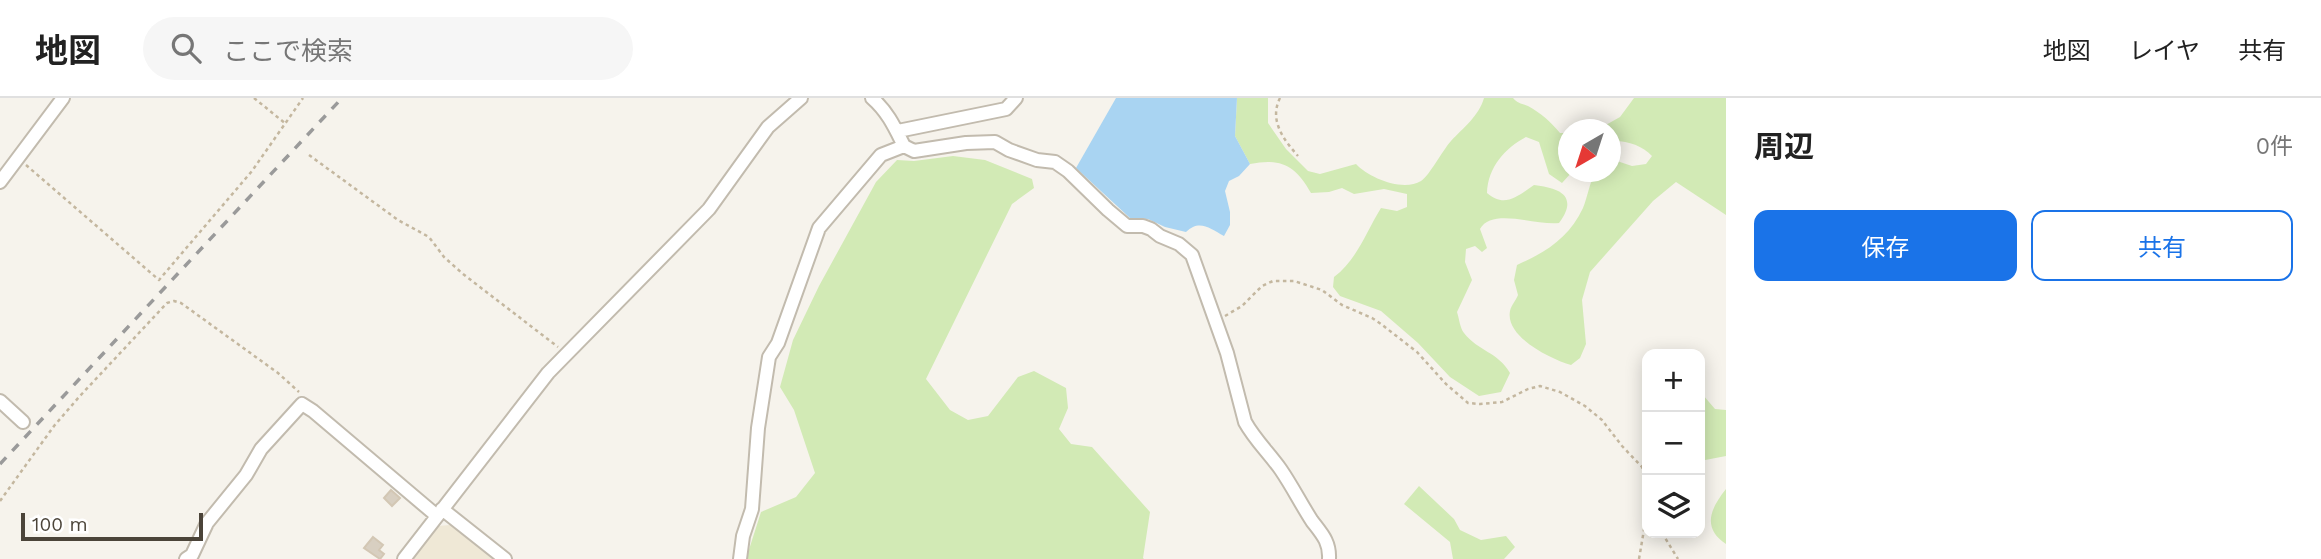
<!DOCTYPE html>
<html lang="ja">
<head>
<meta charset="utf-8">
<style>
	:root { --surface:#fff; --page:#f6f6f6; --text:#222; --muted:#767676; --line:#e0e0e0; --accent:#1a73e8 }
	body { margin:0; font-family:"Work Sans","Noto Sans JP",sans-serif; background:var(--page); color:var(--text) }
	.controls { position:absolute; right:21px; bottom:21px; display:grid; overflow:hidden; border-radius:14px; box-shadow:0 4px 18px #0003 }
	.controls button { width:63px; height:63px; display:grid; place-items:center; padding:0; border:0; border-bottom:2px solid var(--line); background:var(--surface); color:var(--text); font:35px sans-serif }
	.compass { position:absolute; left:1558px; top:21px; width:63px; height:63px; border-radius:50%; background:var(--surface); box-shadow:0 4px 18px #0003; rotate:219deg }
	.scale { position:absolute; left:21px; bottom:18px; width:182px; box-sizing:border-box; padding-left:7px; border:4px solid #4b4439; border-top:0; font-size:19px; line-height:24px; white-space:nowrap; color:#4b4439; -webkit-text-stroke:5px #fff; paint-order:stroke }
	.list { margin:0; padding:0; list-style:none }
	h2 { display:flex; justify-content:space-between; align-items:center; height:91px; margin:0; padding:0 28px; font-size:30px }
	h2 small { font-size:23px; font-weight:400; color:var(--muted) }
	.actions { display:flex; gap:14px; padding:21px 28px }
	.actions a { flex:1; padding:16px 0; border:2px solid var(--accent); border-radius:14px; text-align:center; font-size:24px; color:var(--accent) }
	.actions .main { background:var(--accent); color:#fff }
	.icon { flex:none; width:38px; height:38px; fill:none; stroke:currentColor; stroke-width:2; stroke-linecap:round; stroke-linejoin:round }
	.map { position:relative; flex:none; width:1726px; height:461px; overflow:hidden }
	header { display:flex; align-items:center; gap:42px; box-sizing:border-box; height:98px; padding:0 35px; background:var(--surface); border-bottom:2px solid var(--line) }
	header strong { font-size:33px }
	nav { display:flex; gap:38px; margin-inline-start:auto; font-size:24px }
	.search { width:490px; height:63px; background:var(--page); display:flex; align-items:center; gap:18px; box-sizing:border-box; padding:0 24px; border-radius:38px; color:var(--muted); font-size:26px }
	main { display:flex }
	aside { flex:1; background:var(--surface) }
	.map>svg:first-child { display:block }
	.education { fill:#efe8d6 }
	.green { fill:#d2eab5 }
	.water { fill:#a9d4f2 }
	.building { fill:#d8cfc1; stroke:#d3c7b4; stroke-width:2 }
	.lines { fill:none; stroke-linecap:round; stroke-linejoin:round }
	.street-casing { stroke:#c2bbae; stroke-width:16 }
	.path { stroke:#c4b79f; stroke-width:2.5; stroke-dasharray:3.5 3.5; stroke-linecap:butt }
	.street { stroke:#fff; stroke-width:12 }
	.rail { stroke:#9a9a9a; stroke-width:3.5; stroke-dasharray:9 9; stroke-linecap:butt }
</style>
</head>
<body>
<header>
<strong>地図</strong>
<div class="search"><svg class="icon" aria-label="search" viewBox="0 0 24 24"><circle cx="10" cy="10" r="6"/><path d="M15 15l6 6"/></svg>ここで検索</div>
<nav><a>地図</a><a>レイヤ</a><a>共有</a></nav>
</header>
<main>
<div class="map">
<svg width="1726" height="461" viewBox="0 0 1726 461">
	<rect width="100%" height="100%" fill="#f6f3ec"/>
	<!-- education -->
	<path class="education" d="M 450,427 L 495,461 L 412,461 L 438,428 Z"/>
	<!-- green -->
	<path class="green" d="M 1237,0 L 1268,0 L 1268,25 L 1286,51 L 1308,73 L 1320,76 L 1356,66 C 1369,80 1403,94 1421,83 C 1430,77 1442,53 1451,43 C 1463,30 1479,18 1484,0 L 1513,0 C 1518,6 1521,5 1528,8 C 1541,15 1551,24 1560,35 L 1568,35 L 1568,74 L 1572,74 L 1562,85 L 1549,76 L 1539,44 L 1526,39 C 1505,50 1488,69 1487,95 C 1505,111 1519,97 1534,87 C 1560,90 1579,98 1559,125 C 1537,128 1492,109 1480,131 L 1487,150 L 1482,154 L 1475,148 L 1466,151 L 1465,164 L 1472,182 L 1457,214 C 1459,220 1460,230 1464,235 C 1478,253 1498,254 1510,275 L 1501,294 L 1479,298 L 1450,279 L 1418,245 L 1381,213 L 1340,198 L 1333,189 L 1334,179 C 1357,162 1366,134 1381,110 L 1397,113 L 1407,109 L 1407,96 L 1384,91 L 1354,96 L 1342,90 L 1329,94 L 1311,95 C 1295,67 1281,60 1250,66 L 1235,38 Z
		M 1634,0 L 1726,0 L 1726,117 L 1676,84 L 1653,103 L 1590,174 L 1582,202 L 1586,246 L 1580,260 L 1571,267 C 1551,261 1505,239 1510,213 C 1511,208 1516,202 1518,197 L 1514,182 L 1517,167 C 1546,154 1569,140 1583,110 C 1588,98 1589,85 1596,74 L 1610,74 L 1611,64 L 1614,62 L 1632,68 L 1646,66 L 1652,58 C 1642,47 1626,42 1611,43 L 1610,32 L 1579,31 L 1604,28 L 1620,19 Z
		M 953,58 L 985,62 L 1032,81 L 1034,90 L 1012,106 L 926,281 L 950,312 L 968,322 L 988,318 L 1018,279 L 1034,273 L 1066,290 L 1068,310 L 1059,331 L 1071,346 L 1092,349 L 1150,414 L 1143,460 L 1144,461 L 746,461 L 761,414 L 796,399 L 815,375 L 794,312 L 780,289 L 793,242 L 819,188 L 876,84 L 897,62 L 914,63 Z
		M 1700,297 L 1703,297 L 1715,311 L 1726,312 L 1726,358 L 1700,363 Z
		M 1419,388 L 1454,421 L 1460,432 L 1481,442 L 1506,438 L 1515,449 L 1504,461 L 1453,461 L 1450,444 L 1404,406 Z
		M 1726,391 L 1726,446 C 1702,430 1710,411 1726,391 Z"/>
	<!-- water -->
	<path class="water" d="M 1116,0 L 1237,0 L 1235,38 L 1250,66 L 1239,78 L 1229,83 L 1225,93 L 1230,114 L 1230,127 L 1224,138 C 1210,130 1199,121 1186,134 L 1165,129 L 1148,121 L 1130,120 L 1076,70 Z"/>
	<!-- building -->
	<path class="building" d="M 391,392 L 400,400 L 392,408 L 384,400 Z
		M 373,439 L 383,447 L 379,452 L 384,456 L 380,461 L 364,450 Z"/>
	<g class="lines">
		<defs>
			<path id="street" d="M 872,0 C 888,14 895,30 904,48 L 914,53 L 966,45 L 995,44 L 1009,52 L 1037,62 L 1055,64 L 1068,73 L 1108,112 L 1127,128 L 1143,128 L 1151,131 L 1160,138 L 1179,146 L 1192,157 L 1227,255 L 1245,324 C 1255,342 1269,355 1281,372 C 1292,388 1301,406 1312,423 C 1322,436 1330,444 1329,461
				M 898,33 L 1006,11 L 1016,0
				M 0,84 L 63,0
				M 0,303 L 23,324
				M 442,411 L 505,461
				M 186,461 L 192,457 L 207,425 L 246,377 L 261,351 L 302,306 L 313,313 L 437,418
				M 404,461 L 548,275 L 709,111 L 768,29 L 801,0
				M 740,461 L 743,438 L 752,411 L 758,330 L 769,259 L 778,245 L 819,130 L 881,57 L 904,48"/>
		</defs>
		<!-- street casing -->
		<use href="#street" class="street-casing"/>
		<!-- path -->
		<path class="path" d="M 254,0 L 286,26
			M 1280,0 C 1269,22 1283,41 1298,58
			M 309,57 L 398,122 L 429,139 L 444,159 L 463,176 L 558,249
			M 26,67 L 159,182 L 252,73 L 303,0
			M 1225,218 L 1242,208 L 1262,188 L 1273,183 L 1294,183 L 1322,192 L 1342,207 L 1372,220 L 1381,226 L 1417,254 L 1446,286 L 1468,305 L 1480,306 L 1502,304 L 1528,291 L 1540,288 L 1560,294 L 1585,308 L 1602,322 L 1622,348 L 1642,369 L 1646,379 L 1647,408
			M 0,403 L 54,328 L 79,299 L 167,205 L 174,203 L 181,205 L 278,275 L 299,294
			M 1662,435 L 1678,461
			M 1639,461 L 1647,414"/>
		<!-- street -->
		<use href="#street" class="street"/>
		<!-- rail -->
		<path class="rail" d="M 0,366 L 342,0"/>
	</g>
</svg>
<div class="controls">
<button>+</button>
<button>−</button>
<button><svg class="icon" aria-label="layers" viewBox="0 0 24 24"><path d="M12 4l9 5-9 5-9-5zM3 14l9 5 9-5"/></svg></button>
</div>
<svg class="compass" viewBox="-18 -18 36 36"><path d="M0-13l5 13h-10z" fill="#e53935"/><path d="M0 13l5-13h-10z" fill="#767676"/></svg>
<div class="scale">100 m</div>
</div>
<aside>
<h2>周辺<small>0件</small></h2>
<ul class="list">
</ul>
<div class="actions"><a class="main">保存</a><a>共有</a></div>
</aside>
</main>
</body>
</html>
